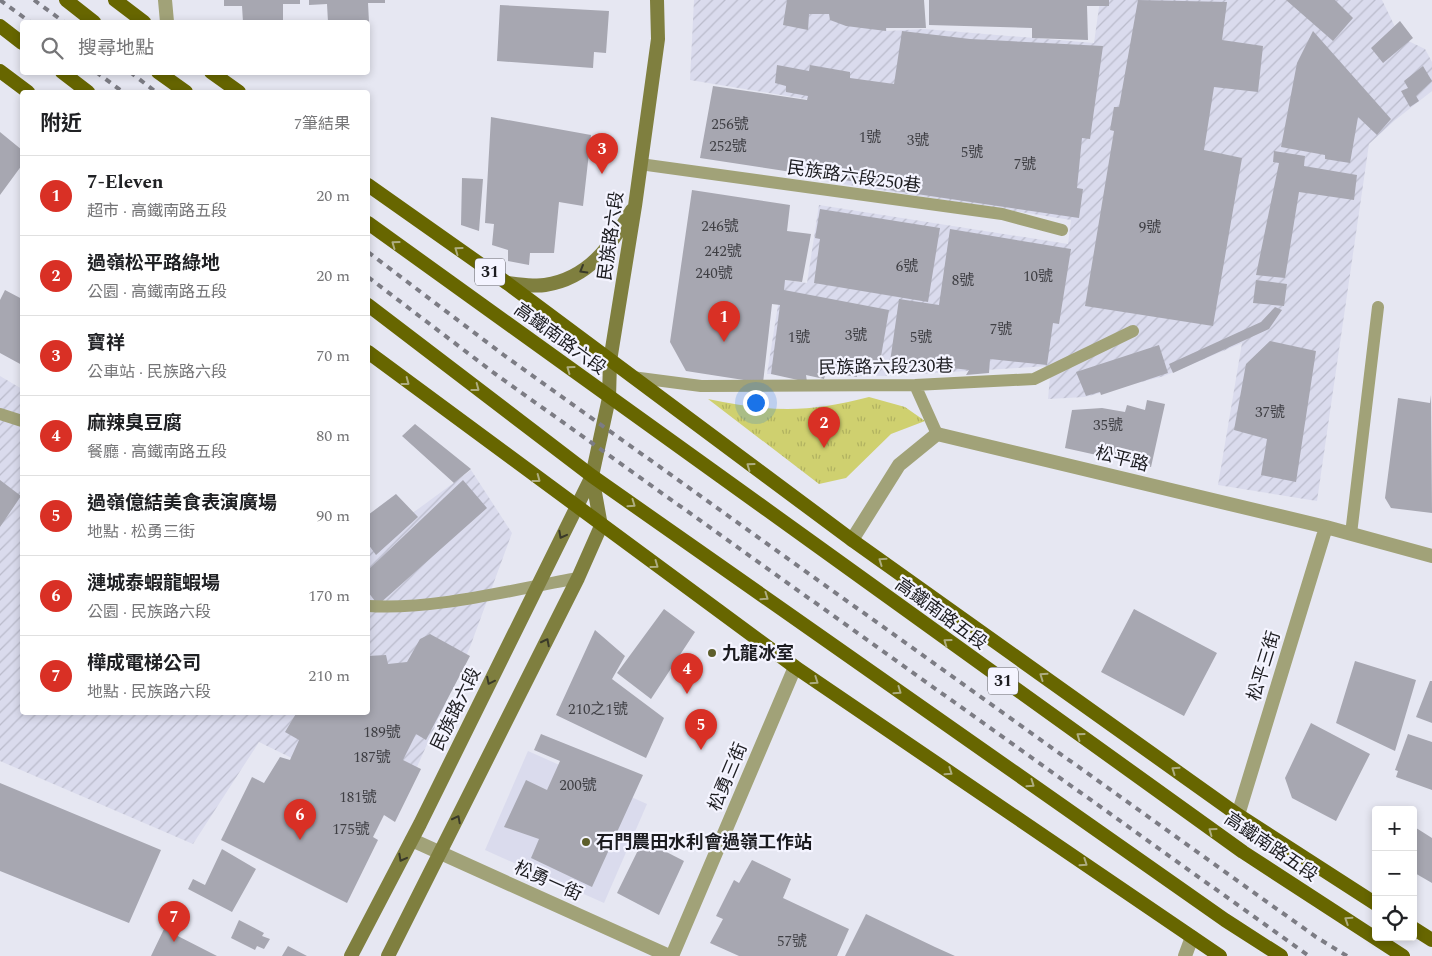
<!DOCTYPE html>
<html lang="zh-TW">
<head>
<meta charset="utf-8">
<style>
	:root { --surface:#fff; --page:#f2f2f2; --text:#202124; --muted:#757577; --line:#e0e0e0; --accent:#d93025 }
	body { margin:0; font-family:Spectral,"Noto Sans TC",serif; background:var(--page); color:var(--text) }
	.controls { position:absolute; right:15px; bottom:15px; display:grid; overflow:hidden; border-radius:5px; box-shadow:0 2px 8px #0003 }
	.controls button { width:45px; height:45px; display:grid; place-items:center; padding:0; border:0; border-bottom:1px solid var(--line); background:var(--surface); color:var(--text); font:25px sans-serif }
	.you { position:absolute; left:755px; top:402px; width:18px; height:18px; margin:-12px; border:4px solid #fff; border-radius:50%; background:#1a73e8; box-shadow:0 0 0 8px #1a73e833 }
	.badge { display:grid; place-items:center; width:32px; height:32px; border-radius:50%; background:var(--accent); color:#fff; font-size:16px; font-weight:700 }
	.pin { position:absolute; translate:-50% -41px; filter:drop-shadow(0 1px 2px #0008) }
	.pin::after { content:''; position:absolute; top:26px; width:18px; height:15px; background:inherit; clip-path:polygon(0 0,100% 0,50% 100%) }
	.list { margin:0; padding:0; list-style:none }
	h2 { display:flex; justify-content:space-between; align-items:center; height:65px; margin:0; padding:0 20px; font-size:21px }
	h2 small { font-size:16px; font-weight:400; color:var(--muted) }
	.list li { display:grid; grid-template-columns:32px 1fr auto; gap:15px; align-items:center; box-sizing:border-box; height:80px; padding:0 20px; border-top:1px solid var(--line) }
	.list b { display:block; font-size:19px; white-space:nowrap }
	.list p { margin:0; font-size:16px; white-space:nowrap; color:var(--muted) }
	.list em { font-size:16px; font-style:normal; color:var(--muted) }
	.icon { flex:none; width:28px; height:28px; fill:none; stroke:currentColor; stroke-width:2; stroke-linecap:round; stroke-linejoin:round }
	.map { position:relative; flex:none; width:1432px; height:956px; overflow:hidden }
	.search { position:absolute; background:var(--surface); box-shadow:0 2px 8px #0003; left:20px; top:20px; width:350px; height:55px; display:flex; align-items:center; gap:12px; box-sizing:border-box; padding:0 18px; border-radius:5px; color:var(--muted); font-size:19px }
	.panel { position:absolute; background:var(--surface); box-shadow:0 2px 8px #0003; left:20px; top:90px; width:350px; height:625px; border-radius:5px }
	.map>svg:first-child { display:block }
	.built { fill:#dadbed }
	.industrial { fill:url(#industrial-furrows) }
	.park { fill:url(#park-tufts) }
	.building { fill:#a7a7b1 }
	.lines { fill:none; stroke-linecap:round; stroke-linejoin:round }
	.service { stroke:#a1a278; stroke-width:12 }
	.minor { stroke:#a1a278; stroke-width:14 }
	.secondary { stroke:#7f7f3f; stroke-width:14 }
	.primary { stroke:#676600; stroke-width:14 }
	.rail { stroke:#7c7c84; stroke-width:4; stroke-dasharray:6 6; stroke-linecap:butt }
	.oneway { stroke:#aead80 }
	.oneway2 { stroke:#3a3a29 }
	.poi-dot { fill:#5d5e2b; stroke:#f4f4ff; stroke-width:2 }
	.labels { text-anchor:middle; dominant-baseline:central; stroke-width:4.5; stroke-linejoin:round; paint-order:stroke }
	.number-label { font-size:15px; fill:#3f3f44 }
	.shield { fill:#f4f4ff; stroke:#5d5d63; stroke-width:1 }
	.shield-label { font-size:16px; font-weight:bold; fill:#1c1c20 }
	.street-label { font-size:18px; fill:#1c1c20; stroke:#f4f4ff }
	.poi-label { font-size:18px; font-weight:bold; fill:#1c1c20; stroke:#f4f4ff; text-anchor:start }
</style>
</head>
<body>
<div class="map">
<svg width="1432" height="956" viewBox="0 0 1432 956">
	<defs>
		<pattern id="industrial-furrows" width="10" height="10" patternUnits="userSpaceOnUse" patternTransform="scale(1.25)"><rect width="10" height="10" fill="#dadbed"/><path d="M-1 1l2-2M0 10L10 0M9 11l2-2" fill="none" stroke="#babbcb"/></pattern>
		<pattern id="park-tufts" width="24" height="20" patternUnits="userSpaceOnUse" patternTransform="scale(1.25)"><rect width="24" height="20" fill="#cfd06f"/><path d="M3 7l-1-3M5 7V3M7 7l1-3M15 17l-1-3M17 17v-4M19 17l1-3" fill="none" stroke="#b1b260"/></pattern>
	</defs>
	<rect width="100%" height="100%" fill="#e6e7f2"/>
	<!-- built -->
	<path class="built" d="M 528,751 L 647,804 L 604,903 L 485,850 Z"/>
	<!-- industrial -->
	<path class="industrial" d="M 694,0 L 884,0 L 887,31 L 924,29 L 1094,43 L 1100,0 L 1382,0 L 1400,37 L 1425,49 L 1432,62 L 1432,91 L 1394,121 L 1369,144 L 1317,501 L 1218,485 L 1242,343 L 1164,376 L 1085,397 L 1048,399 L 1051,366 L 884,376 L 767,374 L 782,280 L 807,283 L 819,205 L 1068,244 L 1071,220 L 824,181 L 836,104 L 690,80 Z
		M 0,376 L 22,389 L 22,712 L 368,712 L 368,546 L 471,470 L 512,533 L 470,647 L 398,810 L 259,742 L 193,844 L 0,761 Z"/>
	<!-- park -->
	<path class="park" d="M 869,397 L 905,407 L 925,421 L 891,434 L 846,478 L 819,484 L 708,399 C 769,412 809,413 869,397 Z"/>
	<!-- building -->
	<path class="building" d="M 224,0 L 300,0 L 300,4 L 283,4 L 283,22 L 243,22 L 242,6 L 224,6 Z
		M 309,0 L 385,0 L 385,3 L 368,3 L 369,22 L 328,22 L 327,4 L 309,5 Z
		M 787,0 L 924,0 L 926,28 L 886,28 L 886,31 L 846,26 L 830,20 L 829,14 L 809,14 L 808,30 L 783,25 Z
		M 929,0 L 1109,0 L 1109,6 L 1087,6 L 1088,40 L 1032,38 L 1032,28 L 929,25 Z
		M 1138,0 L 1227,2 L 1222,40 L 1263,46 L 1258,92 L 1214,87 L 1204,150 L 1242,158 L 1213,326 L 1085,306 L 1114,131 L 1110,130 L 1114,107 L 1119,107 Z
		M 1286,0 L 1335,0 L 1353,18 L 1333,41 Z
		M 500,5 L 609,11 L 606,53 L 594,52 L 593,68 L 497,61 Z
		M 1400,21 L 1413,38 L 1383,63 L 1371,48 Z
		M 902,31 L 970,39 L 1103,46 L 1090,139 L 1082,138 L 1077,188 L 1083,189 L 1079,218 L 856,185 L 857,182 L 700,158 L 713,86 L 807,100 L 808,96 L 786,92 L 786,86 L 775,83 L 777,65 L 809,71 L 810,65 L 850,72 L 850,78 L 894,84 Z
		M 1313,31 L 1391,119 L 1377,135 L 1358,117 L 1350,163 L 1325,159 L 1325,155 L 1281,147 L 1297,63 Z
		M 1423,66 L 1432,81 L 1416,96 L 1419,101 L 1410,107 L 1401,91 L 1408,88 L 1404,81 Z
		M 491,117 L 591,135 L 583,206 L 559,202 L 554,253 L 530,253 L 529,265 L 508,261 L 508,250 L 492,245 L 494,224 L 485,223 Z
		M 0,132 L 22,150 L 22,165 L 0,195 Z
		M 1274,151 L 1305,156 L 1304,166 L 1357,175 L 1354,200 L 1299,192 L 1285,278 L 1256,275 L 1279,163 L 1273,162 Z
		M 462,178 L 483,179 L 479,231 L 461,225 Z
		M 692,190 L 790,205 L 787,231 L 811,234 L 802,282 L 785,280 L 784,290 L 889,310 L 878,374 L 857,370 L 857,377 L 826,372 L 824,379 L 806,375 L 807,382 L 771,374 L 780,305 L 772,304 L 763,383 L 686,371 L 670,342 Z
		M 820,209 L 940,228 L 928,302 L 814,283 L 820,239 L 815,238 Z
		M 950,229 L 1071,249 L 1059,324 L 1053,323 L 1047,365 L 990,359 L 989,373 L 966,375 L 969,370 L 952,368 L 951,373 L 890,362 L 899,299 L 939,305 Z
		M 1256,280 L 1287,284 L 1284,306 L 1253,303 Z
		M 5,290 L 22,299 L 22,365 L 0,353 L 0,300 Z
		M 1275,307 L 1282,310 L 1269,329 L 1173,373 L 1169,364 L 1261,322 Z
		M 1270,341 L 1316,351 L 1296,482 L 1261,475 L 1267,439 L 1234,430 L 1246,364 Z
		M 1159,345 L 1168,373 L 1101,395 L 1100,392 L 1086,396 L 1076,372 Z
		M 1431,395 L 1432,513 L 1391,508 L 1385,498 L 1398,398 L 1430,403 Z
		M 1147,400 L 1165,404 L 1151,467 L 1065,448 L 1072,410 L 1102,408 L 1125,412 L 1127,405 L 1145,410 Z
		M 415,424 L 471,469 L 454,483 L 402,436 Z
		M 0,480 L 21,496 L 0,527 Z
		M 463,480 L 487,508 L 378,605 L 368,592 L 368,570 Z
		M 396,494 L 418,517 L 376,555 L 368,544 L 368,515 Z
		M 664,609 L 695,632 L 651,699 L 617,673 Z
		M 1134,609 L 1217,653 L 1184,716 L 1101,672 Z
		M 595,630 L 625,656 L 612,679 L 664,718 L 646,758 L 556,715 Z
		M 430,634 L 470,656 L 426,740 L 416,734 L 403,760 L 421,769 L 395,822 L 384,815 L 373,837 L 378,840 L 347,903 L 221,840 L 252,777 L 264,783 L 280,757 L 290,760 L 299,740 L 285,732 L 297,712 L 368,712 L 368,656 L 386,655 L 388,664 L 407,662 L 420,639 Z
		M 1355,661 L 1416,680 L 1395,751 L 1336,723 Z
		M 1430,681 L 1432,681 L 1432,723 L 1416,717 Z
		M 1311,723 L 1370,754 L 1336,821 L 1292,798 L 1285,778 Z
		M 541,734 L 643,775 L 592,887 L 531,858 L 539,839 L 504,827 L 526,780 L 547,790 L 560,761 L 534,750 Z
		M 1408,734 L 1432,742 L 1432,790 L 1396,777 L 1398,771 L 1395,770 Z
		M 0,783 L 161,850 L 129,923 L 0,871 Z
		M 1413,826 L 1432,838 L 1432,883 L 1413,872 Z
		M 643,840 L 684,861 L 659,915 L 617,893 Z
		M 222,849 L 256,869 L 232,912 L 188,889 L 193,879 L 205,885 Z
		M 752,860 L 791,879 L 783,898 L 849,929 L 837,956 L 739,956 L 710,943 L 723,919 L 716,916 L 734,880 L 739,883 Z
		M 866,914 L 935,947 L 955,956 L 845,956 Z
		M 239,920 L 264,933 L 262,936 L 270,939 L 264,949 L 257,946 L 255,950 L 231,938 Z
		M 164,929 L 217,956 L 151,956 Z
		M 288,946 L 307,956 L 282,956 Z"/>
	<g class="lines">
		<!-- service -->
		<path class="service" d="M 640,164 L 1002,214 L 1062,230
			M 632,377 L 701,386 L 915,385 L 1034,379 L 1133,331
			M 915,385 L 937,434
			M 0,414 L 22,421
			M 1351,534 L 1378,307
			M 368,606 C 435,610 511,590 578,578"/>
		<!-- minor -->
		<path class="minor" d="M 165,0 L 167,22
			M 852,540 L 899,465 L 937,434 L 1326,527 L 1432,556
			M 1238,815 L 1326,527
			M 412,840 L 669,956
			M 672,956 L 795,667
			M 1185,956 L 1192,937"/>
		<!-- secondary -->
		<path class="secondary" d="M 507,283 C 519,284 533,287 545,285 C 590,278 611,245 632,210
			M 351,956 L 420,824 L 592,476 L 609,398 L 610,361 L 635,206 L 658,39 L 657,0
			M 388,956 L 578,578 L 601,526 L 592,476"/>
		<!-- primary -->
		<path class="primary" d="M 66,0 L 94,22
			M 115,0 L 144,22
			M 0,26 L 22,43
			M 0,71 L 28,92
			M 62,72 L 88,92
			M 158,72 L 186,92
			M 211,72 L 239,92
			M 368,185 L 507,283 L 852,540 L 1238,815 L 1376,904
			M 368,223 L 1243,852 L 1403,956
			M 368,305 L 592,476 L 1225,920 L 1281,956
			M 368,352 L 795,667 L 1220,956
			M 1413,928 L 1432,940"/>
		<!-- rail -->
		<path class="rail" d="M 0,0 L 30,22
			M 34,0 L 64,22
			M 96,72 L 123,92
			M 130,72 L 156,92
			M 368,252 L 505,356 L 1316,937 L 1347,956
			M 368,277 L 494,373 L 1309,956"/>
	</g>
	<!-- one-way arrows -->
	<defs><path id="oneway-chevron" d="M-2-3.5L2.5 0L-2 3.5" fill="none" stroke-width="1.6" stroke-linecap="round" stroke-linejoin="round" transform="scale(1.25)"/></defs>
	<g class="oneway">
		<use href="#oneway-chevron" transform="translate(395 244) rotate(-144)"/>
		<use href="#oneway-chevron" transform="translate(458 250) rotate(-144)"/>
		<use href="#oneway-chevron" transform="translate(570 369) rotate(-144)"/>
		<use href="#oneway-chevron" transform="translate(406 382) rotate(37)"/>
		<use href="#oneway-chevron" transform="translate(476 388) rotate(37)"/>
		<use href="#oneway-chevron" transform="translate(750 466) rotate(-144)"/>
		<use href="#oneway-chevron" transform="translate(537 479) rotate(37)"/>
		<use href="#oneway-chevron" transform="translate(632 504) rotate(35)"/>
		<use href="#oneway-chevron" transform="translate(882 561) rotate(-145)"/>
		<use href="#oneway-chevron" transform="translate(655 565) rotate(36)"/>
		<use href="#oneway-chevron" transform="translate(765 597) rotate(35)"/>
		<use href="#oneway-chevron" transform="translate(947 642) rotate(-144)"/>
		<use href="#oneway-chevron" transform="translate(1043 676) rotate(-145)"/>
		<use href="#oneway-chevron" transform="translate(815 681) rotate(34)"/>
		<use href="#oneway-chevron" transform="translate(898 691) rotate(35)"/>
		<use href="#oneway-chevron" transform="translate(1080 736) rotate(-144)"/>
		<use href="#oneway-chevron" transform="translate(1175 770) rotate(-145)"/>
		<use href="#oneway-chevron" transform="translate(949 772) rotate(34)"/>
		<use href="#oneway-chevron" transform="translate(1031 784) rotate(35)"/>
		<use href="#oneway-chevron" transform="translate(1212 831) rotate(-144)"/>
		<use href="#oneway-chevron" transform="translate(1084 863) rotate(34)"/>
		<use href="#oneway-chevron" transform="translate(1348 920) rotate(-147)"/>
	</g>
	<g class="oneway2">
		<use href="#oneway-chevron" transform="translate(583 270) rotate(150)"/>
		<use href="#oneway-chevron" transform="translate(562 535) rotate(118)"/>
		<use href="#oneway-chevron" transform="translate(546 642) rotate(-63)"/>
		<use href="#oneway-chevron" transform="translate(490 681) rotate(116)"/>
		<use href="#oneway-chevron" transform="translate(457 819) rotate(-63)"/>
		<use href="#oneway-chevron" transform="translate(402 858) rotate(118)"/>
	</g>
	<!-- markers -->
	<g class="poi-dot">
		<circle cx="712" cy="653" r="5"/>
		<circle cx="586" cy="842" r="5"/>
	</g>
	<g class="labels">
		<!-- number labels -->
		<g class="number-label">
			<text x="730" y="124">256號</text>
			<text x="870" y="137">1號</text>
			<text x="918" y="140">3號</text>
			<text x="728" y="146">252號</text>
			<text x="972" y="152">5號</text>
			<text x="1025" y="164">7號</text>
			<text x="720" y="226">246號</text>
			<text x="1150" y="227">9號</text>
			<text x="723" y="251">242號</text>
			<text x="907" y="266">6號</text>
			<text x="714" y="273">240號</text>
			<text x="1038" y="276">10號</text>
			<text x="963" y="280">8號</text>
			<text x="1001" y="329">7號</text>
			<text x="856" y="335">3號</text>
			<text x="799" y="337">1號</text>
			<text x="921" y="337">5號</text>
			<text x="1270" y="412">37號</text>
			<text x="1108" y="425">35號</text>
			<text x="598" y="709">210之1號</text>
			<text x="382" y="732">189號</text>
			<text x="372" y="757">187號</text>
			<text x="578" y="785">200號</text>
			<text x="358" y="797">181號</text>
			<text x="351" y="829">175號</text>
			<text x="792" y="941">57號</text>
		</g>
		<!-- shield labels -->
		<g class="shield">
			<rect x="475" y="258.5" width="30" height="27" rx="4"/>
			<rect x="988" y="667.5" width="30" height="27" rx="4"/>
		</g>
		<g class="shield-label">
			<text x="490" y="272">31</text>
			<text x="1003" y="681">31</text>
		</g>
		<!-- street labels -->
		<g class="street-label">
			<text transform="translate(854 177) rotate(8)">民族路六段250巷</text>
			<text transform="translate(611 236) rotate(-82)">民族路六段</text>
			<text transform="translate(560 339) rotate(36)">高鐵南路六段</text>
			<text transform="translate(886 367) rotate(-1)">民族路六段230巷</text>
			<text transform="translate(1122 459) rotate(14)">松平路</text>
			<text transform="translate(941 614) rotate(36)">高鐵南路五段</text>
			<text transform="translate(1264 666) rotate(-73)">松平三街</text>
			<text transform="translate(456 709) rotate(-64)">民族路六段</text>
			<text transform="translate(728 777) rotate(-67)">松勇三街</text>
			<text transform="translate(1271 847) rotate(34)">高鐵南路五段</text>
			<text transform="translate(548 881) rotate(24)">松勇一街</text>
		</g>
		<!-- poi labels -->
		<g class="poi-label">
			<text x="722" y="653">九龍冰室</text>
			<text x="596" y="842">石門農田水利會過嶺工作站</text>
		</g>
	</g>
</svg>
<div class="controls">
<button>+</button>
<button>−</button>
<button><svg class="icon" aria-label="locate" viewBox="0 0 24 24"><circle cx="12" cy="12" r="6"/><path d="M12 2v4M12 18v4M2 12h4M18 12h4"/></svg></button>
</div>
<div class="you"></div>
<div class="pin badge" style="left:724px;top:342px">1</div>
<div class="pin badge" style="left:824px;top:448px">2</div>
<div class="pin badge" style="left:602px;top:174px">3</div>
<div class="pin badge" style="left:687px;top:694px">4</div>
<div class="pin badge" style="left:701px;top:750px">5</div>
<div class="pin badge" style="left:300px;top:840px">6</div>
<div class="pin badge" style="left:174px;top:942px">7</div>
<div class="search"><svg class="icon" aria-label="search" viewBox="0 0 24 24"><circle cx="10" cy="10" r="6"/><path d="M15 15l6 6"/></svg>搜尋地點</div>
<section class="panel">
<h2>附近<small>7筆結果</small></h2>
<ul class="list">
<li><span class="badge">1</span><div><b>7-Eleven</b><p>超市 · 高鐵南路五段</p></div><em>20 m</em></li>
<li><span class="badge">2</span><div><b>過嶺松平路綠地</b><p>公園 · 高鐵南路五段</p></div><em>20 m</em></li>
<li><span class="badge">3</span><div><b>寶祥</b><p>公車站 · 民族路六段</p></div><em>70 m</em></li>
<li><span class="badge">4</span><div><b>麻辣臭豆腐</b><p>餐廳 · 高鐵南路五段</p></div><em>80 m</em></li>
<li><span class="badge">5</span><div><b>過嶺億結美食表演廣場</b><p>地點 · 松勇三街</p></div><em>90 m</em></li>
<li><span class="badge">6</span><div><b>漣城泰蝦龍蝦場</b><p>公園 · 民族路六段</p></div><em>170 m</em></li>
<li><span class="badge">7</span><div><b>樺成電梯公司</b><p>地點 · 民族路六段</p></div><em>210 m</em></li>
</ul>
</section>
</div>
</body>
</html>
